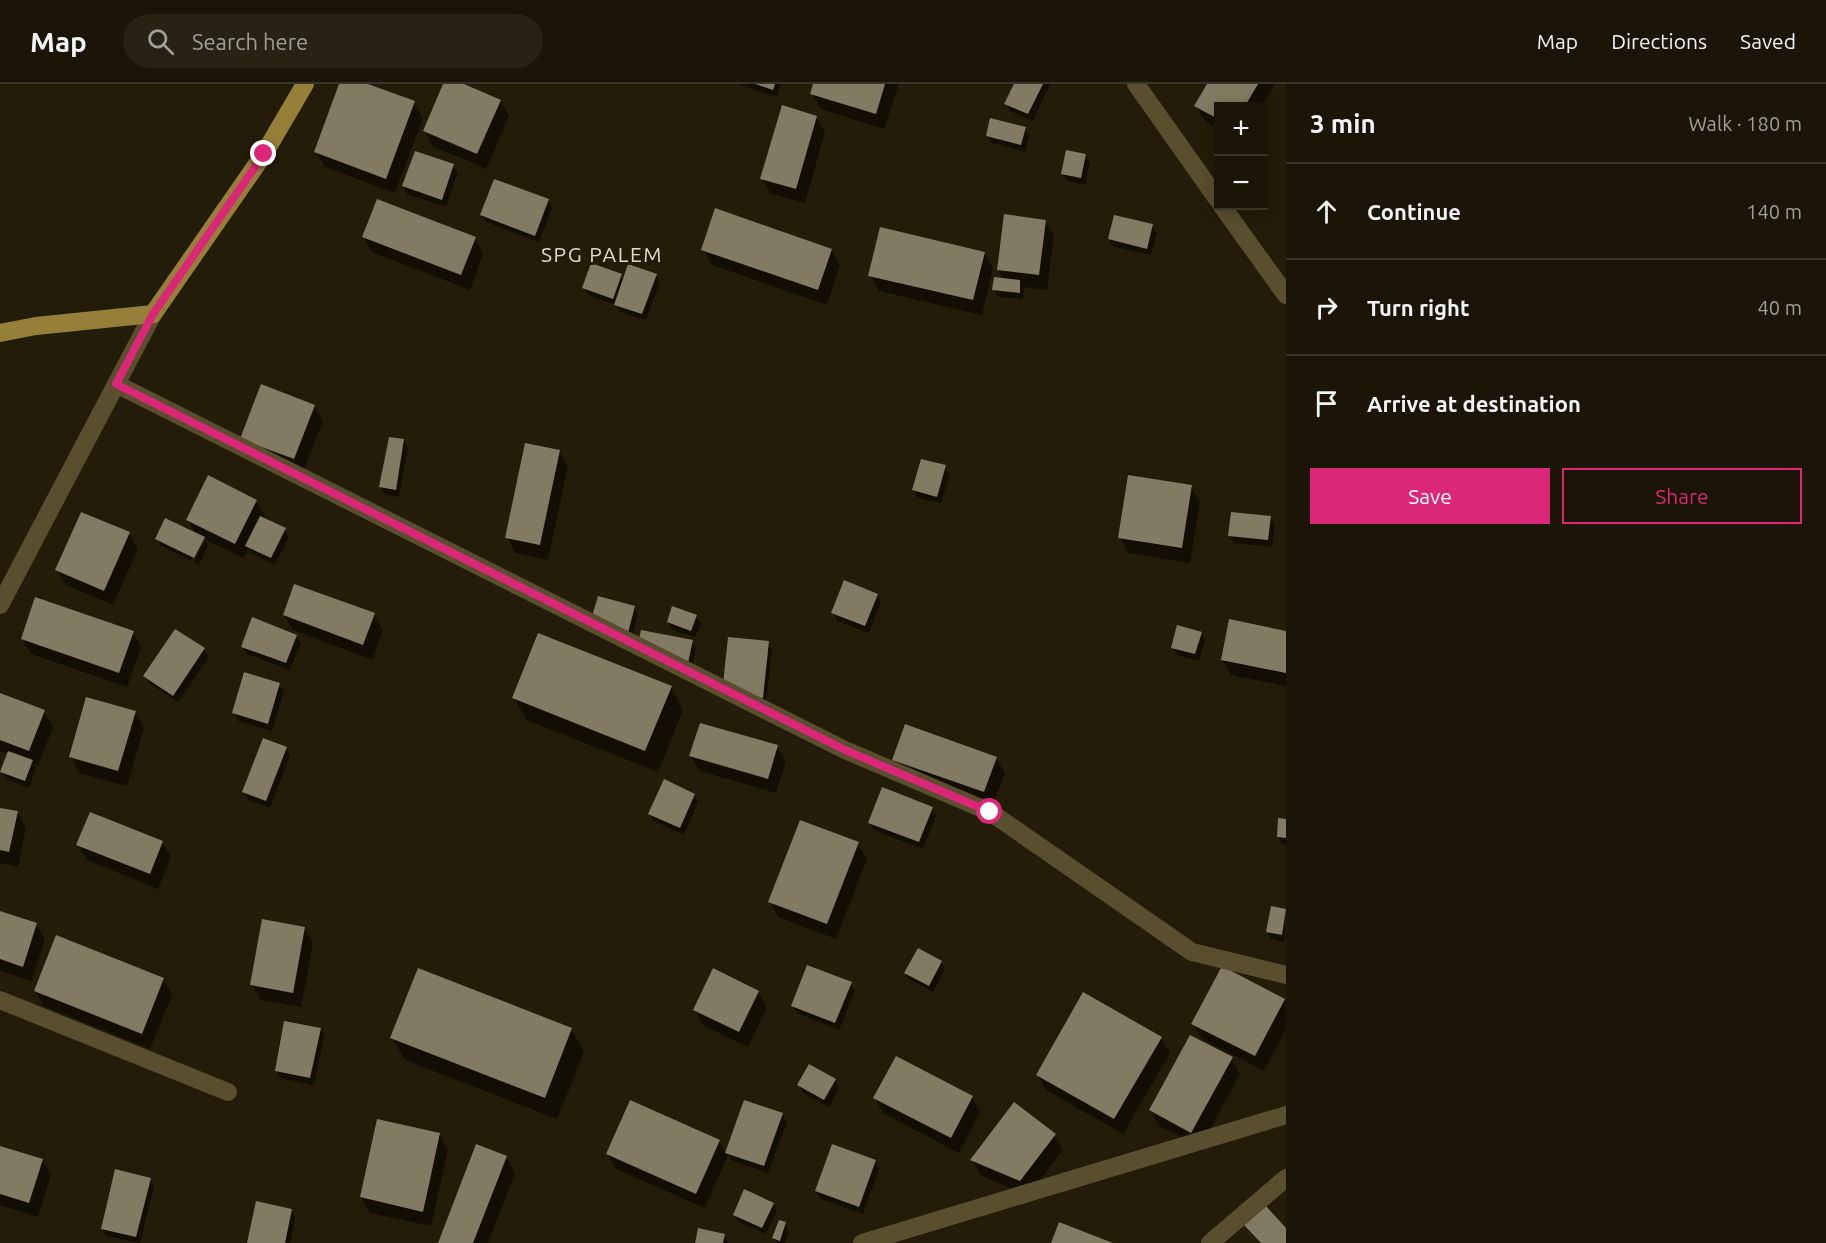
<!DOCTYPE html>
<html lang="en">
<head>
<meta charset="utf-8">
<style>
	:root { --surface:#1a1506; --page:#272214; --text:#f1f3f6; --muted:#9f9f9b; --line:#383428; --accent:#db2777 }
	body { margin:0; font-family:Ubuntu,sans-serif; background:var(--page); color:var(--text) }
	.controls { position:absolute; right:18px; top:18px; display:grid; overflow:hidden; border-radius:0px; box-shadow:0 3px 15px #0003 }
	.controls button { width:54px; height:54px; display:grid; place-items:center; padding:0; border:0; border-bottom:2px solid var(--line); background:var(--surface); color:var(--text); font:30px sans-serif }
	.stop { position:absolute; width:18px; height:18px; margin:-14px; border:4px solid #db2777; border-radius:50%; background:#fff }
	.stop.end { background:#db2777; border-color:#fff; box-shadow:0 2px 6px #0008 }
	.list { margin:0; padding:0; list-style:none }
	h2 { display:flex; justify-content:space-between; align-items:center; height:78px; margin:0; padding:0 24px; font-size:26px }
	h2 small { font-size:20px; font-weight:400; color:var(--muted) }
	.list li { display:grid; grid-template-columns:39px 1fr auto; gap:18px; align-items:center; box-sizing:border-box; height:96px; padding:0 24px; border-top:2px solid var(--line) }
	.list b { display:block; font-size:22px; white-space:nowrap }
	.list em { font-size:20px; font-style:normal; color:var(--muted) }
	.actions { display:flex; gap:12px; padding:18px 24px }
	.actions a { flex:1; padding:14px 0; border:2px solid var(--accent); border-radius:0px; text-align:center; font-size:21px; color:var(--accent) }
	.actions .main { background:var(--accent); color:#fff }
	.icon { flex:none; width:33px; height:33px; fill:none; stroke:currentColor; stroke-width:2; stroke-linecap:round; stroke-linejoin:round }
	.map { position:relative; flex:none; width:1286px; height:1159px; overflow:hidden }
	header { display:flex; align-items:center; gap:36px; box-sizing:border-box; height:84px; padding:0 30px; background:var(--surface); border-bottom:2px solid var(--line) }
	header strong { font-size:28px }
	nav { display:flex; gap:33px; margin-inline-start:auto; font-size:21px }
	.search { width:420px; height:54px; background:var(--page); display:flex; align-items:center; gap:15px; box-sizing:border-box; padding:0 21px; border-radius:33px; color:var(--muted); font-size:22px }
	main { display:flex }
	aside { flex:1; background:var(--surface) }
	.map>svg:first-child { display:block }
	.shadow { fill:#0007 }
	.building { fill:#827a63 }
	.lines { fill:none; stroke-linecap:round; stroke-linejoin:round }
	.minor { stroke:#594e2e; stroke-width:18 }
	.major { stroke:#967f38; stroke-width:18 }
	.route { stroke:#db2777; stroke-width:8 }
	.labels { text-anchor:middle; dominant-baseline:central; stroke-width:6; stroke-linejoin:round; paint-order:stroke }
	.neighbourhood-label { font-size:21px; letter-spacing:1.5px; fill:#e0dbcf; stroke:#231c08 }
</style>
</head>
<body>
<header>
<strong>Map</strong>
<div class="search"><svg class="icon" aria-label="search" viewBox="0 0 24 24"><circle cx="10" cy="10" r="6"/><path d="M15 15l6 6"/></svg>Search here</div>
<nav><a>Map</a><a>Directions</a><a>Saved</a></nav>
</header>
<main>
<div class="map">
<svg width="1286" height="1159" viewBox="0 0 1286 1159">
	<rect width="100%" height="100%" fill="#231c08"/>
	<!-- shadow -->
	<path class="shadow" d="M 341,0 L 363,0 L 414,19 L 423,34 L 395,109 L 325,83 L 316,68 Z
		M 445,0 L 460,0 L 500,17 L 509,32 L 486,85 L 433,62 L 424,47 Z
		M 736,0 L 781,0 L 777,13 Z
		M 815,0 L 899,0 L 884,45 L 821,25 L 812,10 Z
		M 1015,0 L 1050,0 L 1033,37 L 1010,27 L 1006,20 Z
		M 1208,0 L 1275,0 L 1262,22 L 1218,22 L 1218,45 L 1205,37 L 1196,22 Z
		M 816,33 L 825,48 L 805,119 L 771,110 L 762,95 Z
		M 1025,44 L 1029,52 L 1025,68 L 992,59 L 987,52 Z
		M 1085,72 L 1090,79 L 1085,101 L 1067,97 L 1063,90 Z
		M 453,82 L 458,89 L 446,123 L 407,110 L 403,102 Z
		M 548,116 L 552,124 L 539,158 L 486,138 L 482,131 Z
		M 1045,137 L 1054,152 L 1047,206 L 1024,203 L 1023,215 L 998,213 L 994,206 L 1004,196 L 998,185 Z
		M 1152,142 L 1157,149 L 1151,171 L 1114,163 L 1109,155 Z
		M 364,153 L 475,154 L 483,170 L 470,206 L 372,168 Z
		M 703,166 L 831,166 L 840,181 L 827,221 L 712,181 Z
		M 984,169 L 993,184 L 982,231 L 879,207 L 870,192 Z
		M 621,191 L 624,197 L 656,191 L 660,198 L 646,236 L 620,228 L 616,221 L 588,211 L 584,204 Z
		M 314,322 L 323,337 L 302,390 L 251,370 Z
		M 404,356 L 408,364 L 399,413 L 385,411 L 381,403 Z
		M 559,367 L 568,382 L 548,476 L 515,469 L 507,453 Z
		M 945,383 L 950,390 L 941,419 L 918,414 L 914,406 Z
		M 1191,403 L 1200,418 L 1190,479 L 1128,469 L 1120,454 Z
		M 256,417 L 265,432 L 263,435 L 284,446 L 289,453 L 275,481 L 251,469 L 248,465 L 244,474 L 204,455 L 208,461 L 199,481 L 194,478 L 205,456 L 201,456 L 191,477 L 161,462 L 157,455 L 196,450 L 188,436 Z
		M 1271,434 L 1275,441 L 1272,463 L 1234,459 L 1230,452 Z
		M 129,449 L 138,465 L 113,521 L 66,501 L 57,486 Z
		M 877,511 L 881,518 L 869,549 L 837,537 L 833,529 Z
		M 634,523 L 638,530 L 631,556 L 596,546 Z
		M 284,531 L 374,531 L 383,546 L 372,576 L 293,546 Z
		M 696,532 L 701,540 L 695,553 L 672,546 L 668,538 Z
		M 176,547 L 204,565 L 209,573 L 178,618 L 149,599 L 145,592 Z
		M 133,548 L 141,563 L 127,603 L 31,570 L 22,555 Z
		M 1286,548 L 1286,602 L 1231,591 L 1222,576 Z
		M 1201,549 L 1205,556 L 1199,577 L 1177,571 L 1172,563 Z
		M 296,552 L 301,559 L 290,586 L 247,570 L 243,563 Z
		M 692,557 L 696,565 L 692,585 L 642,575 L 638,568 Z
		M 768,559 L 772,566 L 766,620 L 728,616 Z
		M 279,600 L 284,608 L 272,647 L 238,637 L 234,629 Z
		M 671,603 L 683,626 L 658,688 L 527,636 L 514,614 Z
		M 0,611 L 44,628 L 53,643 L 38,682 L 34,680 L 36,684 L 29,704 L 6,695 L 2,688 L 8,670 L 0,667 Z
		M 135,628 L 144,644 L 127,702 L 79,689 L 71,673 Z
		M 777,663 L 786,678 L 776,709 L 700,687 L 691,672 Z
		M 286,664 L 290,671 L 270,724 L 248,716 L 244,708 Z
		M 996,674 L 1005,689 L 992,723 L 902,691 L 894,676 Z
		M 694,711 L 698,718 L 684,751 L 654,737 L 650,730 Z
		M 932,724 L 936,731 L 923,765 L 874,746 L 869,739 Z
		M 0,725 L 17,729 L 26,744 L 18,783 L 0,779 Z
		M 1286,737 L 1286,761 L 1282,760 L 1278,753 Z
		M 162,758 L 171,773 L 158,805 L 87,776 L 78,761 Z
		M 858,760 L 867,775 L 836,855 L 778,833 L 770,817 Z
		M 1285,827 L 1285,858 L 1271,855 L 1267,848 Z
		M 0,829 L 36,840 L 45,855 L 32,897 L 0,887 Z
		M 304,844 L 313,859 L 301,923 L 261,916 L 252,901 Z
		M 941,878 L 945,885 L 933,908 L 910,896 L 905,889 Z
		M 163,895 L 172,911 L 150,965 L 44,922 L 35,907 Z
		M 850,899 L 855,907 L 839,946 L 797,929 L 792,921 Z
		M 758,908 L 767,924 L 748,963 L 703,941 L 695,926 Z
		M 1284,916 L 1286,919 L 1286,945 L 1264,987 L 1202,955 L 1193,940 Z
		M 320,945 L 324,952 L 314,1001 L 280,994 L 276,986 Z
		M 571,945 L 584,968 L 557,1035 L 405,976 L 392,954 Z
		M 1161,954 L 1170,969 L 1123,1050 L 1046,1006 L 1038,991 Z
		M 1231,974 L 1240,990 L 1200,1063 L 1159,1042 L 1151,1026 Z
		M 835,996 L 839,1004 L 829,1023 L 803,1009 L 799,1001 Z
		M 972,1013 L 980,1028 L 959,1069 L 883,1029 L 875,1014 Z
		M 745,1017 L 782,1030 L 787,1038 L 768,1089 L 731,1076 L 728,1071 L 705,1124 L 616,1085 L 607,1070 L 719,1057 L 726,1070 Z
		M 439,1050 L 448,1066 L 431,1142 L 370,1129 L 361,1113 Z
		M 1054,1051 L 1063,1066 L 1029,1111 L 981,1092 L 972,1076 Z
		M 0,1063 L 42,1076 L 51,1091 L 38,1133 L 0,1121 Z
		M 506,1074 L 515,1089 L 488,1159 L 440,1159 Z
		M 875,1077 L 879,1085 L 863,1130 L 821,1115 L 816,1107 Z
		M 150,1095 L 154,1102 L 140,1159 L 106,1152 L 102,1144 Z
		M 773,1120 L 777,1127 L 766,1150 L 739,1138 L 734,1131 Z
		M 291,1126 L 295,1134 L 290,1159 L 249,1159 Z
		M 785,1140 L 789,1147 L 785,1159 L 777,1159 L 774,1154 Z
		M 724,1151 L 728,1159 L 697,1159 Z"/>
	<!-- building -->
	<path class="building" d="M 339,0 L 368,0 L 415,17 L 386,95 L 314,68 Z
		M 443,0 L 464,0 L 501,16 L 477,70 L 423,47 Z
		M 755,0 L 775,0 L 773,6 Z
		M 813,0 L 885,0 L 876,30 L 810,10 Z
		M 1014,0 L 1043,0 L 1028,30 L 1004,20 Z
		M 1207,0 L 1258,0 L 1245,22 L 1218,22 L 1218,35 L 1194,22 Z
		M 782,21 L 817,32 L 796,105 L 760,95 Z
		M 990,34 L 1026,43 L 1021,61 L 986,52 Z
		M 1066,66 L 1086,70 L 1081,94 L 1061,90 Z
		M 415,67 L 454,80 L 442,116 L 402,102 Z
		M 494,95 L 549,115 L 535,152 L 480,131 Z
		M 377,115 L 476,153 L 461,191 L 362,153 Z
		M 715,124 L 832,165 L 818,206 L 701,166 Z
		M 1004,130 L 1046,136 L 1039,191 L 997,186 Z
		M 1114,131 L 1153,140 L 1147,165 L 1108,155 Z
		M 880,143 L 985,168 L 973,216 L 868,192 Z
		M 591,179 L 622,190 L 613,215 L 582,204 Z
		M 628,180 L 657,190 L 642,230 L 614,221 Z
		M 994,193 L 1020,196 L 1020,209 L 992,206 Z
		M 261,300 L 315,321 L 294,375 L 240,355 Z
		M 389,353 L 404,355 L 396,406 L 379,403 Z
		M 525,359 L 560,366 L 540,461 L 505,454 Z
		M 921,375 L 946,381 L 937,413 L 912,406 Z
		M 208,391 L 257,416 L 235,460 L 186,436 Z
		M 1128,391 L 1192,401 L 1182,464 L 1118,454 Z
		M 81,428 L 130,448 L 104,507 L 55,486 Z
		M 1231,428 L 1271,432 L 1268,456 L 1228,452 Z
		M 260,432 L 286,444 L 271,474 L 245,462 Z
		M 165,434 L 205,453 L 194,474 L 155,455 Z
		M 844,496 L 878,510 L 865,542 L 831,529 Z
		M 294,500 L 375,529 L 363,561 L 283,531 Z
		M 598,512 L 635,522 L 628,549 L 590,539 Z
		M 35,513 L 134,547 L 119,589 L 21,555 Z
		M 672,522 L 697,531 L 691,547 L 667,538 Z
		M 252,533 L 297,551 L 286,579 L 241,563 Z
		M 1229,535 L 1286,547 L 1286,589 L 1221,576 Z
		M 1177,541 L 1202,548 L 1195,570 L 1171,564 Z
		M 175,545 L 205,564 L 173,612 L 143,592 Z
		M 641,546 L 693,556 L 688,579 L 636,568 Z
		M 538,549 L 672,602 L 645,667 L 512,614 Z
		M 728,553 L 769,557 L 763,614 L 722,609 Z
		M 244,588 L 280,599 L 268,640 L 232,629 Z
		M 0,609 L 45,626 L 29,667 L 0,656 Z
		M 86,613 L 136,627 L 118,687 L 69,673 Z
		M 700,639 L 778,661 L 768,695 L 689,672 Z
		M 905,640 L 997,673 L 984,708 L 892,676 Z
		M 263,654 L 287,663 L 266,717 L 242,708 Z
		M 8,667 L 33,676 L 25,697 L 0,688 Z
		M 664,695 L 695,710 L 680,744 L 648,730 Z
		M 882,703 L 933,723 L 919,758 L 868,739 Z
		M 0,724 L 18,727 L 9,768 L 0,766 Z
		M 90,728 L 163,757 L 150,790 L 76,761 Z
		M 1278,734 L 1286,735 L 1286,754 L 1277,753 Z
		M 800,736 L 859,758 L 827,840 L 768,818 Z
		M 1271,822 L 1286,825 L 1282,851 L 1266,848 Z
		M 0,827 L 37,839 L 23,883 L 0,875 Z
		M 262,835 L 305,843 L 293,909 L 250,901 Z
		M 56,851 L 164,894 L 142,950 L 34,907 Z
		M 918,864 L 942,877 L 929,902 L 904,889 Z
		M 807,881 L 852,898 L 835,939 L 791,922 Z
		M 1222,882 L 1285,915 L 1255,972 L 1191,940 Z
		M 418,884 L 572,944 L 545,1014 L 390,954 Z
		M 713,884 L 759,907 L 739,948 L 693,926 Z
		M 1083,908 L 1162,953 L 1114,1035 L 1036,991 Z
		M 284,937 L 321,944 L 310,994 L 275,987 Z
		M 1190,951 L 1233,973 L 1191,1049 L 1149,1026 Z
		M 896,972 L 973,1012 L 951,1054 L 873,1014 Z
		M 809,980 L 836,995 L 824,1016 L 797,1001 Z
		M 630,1016 L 720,1056 L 696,1110 L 606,1070 Z
		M 744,1016 L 783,1029 L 764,1082 L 725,1069 Z
		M 1014,1018 L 1056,1050 L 1020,1097 L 970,1076 Z
		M 377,1035 L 440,1049 L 423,1128 L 360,1113 Z
		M 476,1060 L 507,1072 L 473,1159 L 438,1159 Z
		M 832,1060 L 876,1076 L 859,1123 L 815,1107 Z
		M 0,1062 L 43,1075 L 29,1119 L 0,1110 Z
		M 115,1085 L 151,1094 L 136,1153 L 101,1145 Z
		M 744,1105 L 774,1119 L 762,1144 L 733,1131 Z
		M 256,1117 L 292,1125 L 285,1159 L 247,1159 Z
		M 1265,1121 L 1286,1144 L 1286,1159 L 1261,1159 L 1244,1141 Z
		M 779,1136 L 786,1138 L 780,1157 L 772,1154 Z
		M 1059,1138 L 1113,1159 L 1051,1159 Z
		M 698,1144 L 725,1150 L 723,1159 L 695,1159 Z"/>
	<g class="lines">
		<!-- minor -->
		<path class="minor" d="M 1136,0 L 1218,116
			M 1222,122 L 1286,211
			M 116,300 L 845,666 L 990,728 L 1192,868 L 1286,891
			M 0,521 L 153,230
			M 0,916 L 228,1008
			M 862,1159 L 1286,1031
			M 1210,1159 L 1286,1094"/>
		<!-- major -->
		<path class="major" d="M 0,249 L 36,242 L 153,230 L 264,70 L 305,0"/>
	</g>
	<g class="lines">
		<!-- route -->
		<path class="route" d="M 264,70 L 153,230 L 116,300 L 845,666 L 990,728"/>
	</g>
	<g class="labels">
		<!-- neighbourhood labels -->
		<g class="neighbourhood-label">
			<text x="602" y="170">SPG PALEM</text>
		</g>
	</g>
</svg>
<div class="controls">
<button>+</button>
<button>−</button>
</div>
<div class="stop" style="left:990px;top:728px"></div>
<div class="stop end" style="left:264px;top:70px"></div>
</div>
<aside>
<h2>3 min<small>Walk · 180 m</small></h2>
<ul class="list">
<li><svg class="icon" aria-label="ahead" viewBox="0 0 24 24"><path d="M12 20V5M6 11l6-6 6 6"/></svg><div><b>Continue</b></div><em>140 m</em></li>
<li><svg class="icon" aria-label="right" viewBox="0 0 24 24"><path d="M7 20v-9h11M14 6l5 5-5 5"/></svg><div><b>Turn right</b></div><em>40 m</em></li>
<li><svg class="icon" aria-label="arrive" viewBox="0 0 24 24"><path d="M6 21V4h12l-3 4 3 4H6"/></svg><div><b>Arrive at destination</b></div></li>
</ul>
<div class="actions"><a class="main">Save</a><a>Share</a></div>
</aside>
</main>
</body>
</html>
